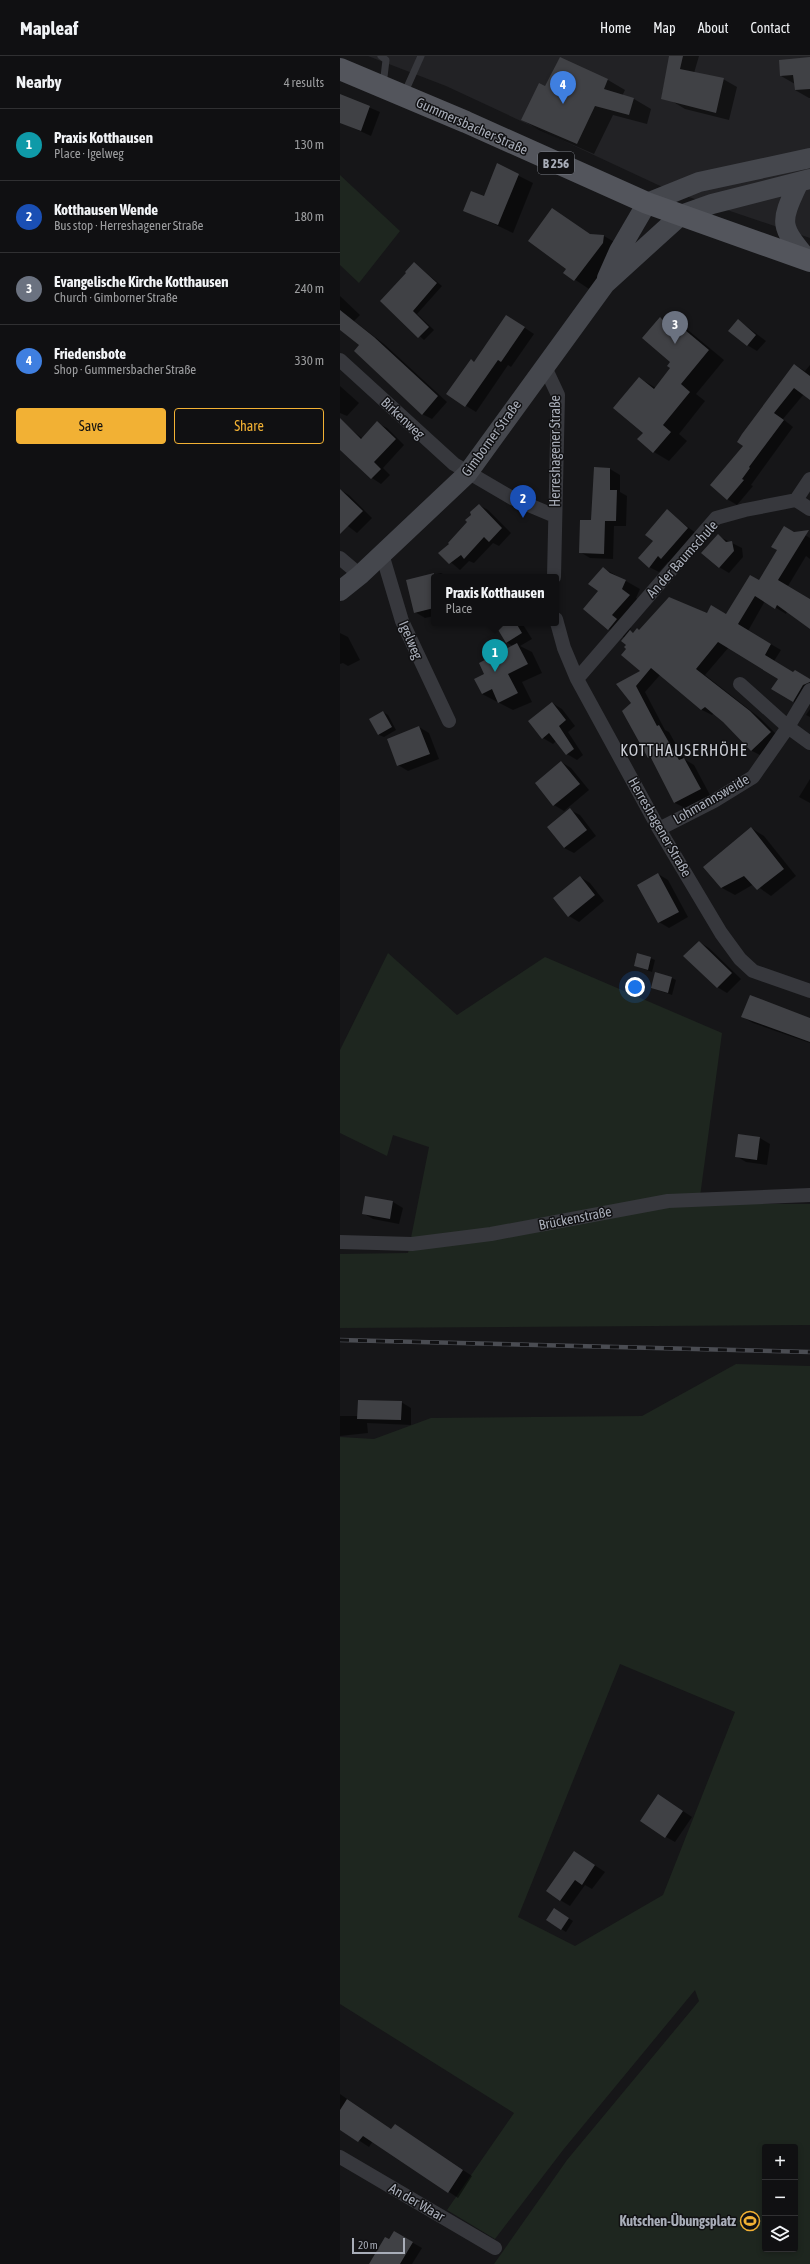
<!DOCTYPE html>
<html lang="en">
<head>
<meta charset="utf-8">
<style>
	:root { --surface:#101012; --page:#1e1e20; --text:#f1f3f6; --muted:#9c9d9f; --line:#303032; --accent:#f2b134 }
	body { margin:0; font-family:"Asap Condensed",sans-serif; background:var(--page); color:var(--text) }
	.controls { position:absolute; right:12px; bottom:12px; display:grid; overflow:hidden; border-radius:4px; box-shadow:0 2px 6px #0003 }
	.controls button { width:36px; height:36px; display:grid; place-items:center; padding:0; border:0; border-bottom:1px solid var(--line); background:var(--surface); color:var(--text); font:20px sans-serif }
	.scale { position:absolute; left:12px; bottom:10px; width:53px; box-sizing:border-box; padding-left:4px; border:2px solid #a8adb8; border-top:0; font-size:11px; line-height:14px; white-space:nowrap; color:#a8adb8; -webkit-text-stroke:3px #111113; paint-order:stroke }
	.you { position:absolute; left:295px; top:931px; width:14px; height:14px; margin:-10px; border:3px solid #fff; border-radius:50%; background:#1a73e8; box-shadow:0 0 0 6px #1a73e833 }
	.badge { display:grid; place-items:center; width:26px; height:26px; border-radius:50%; background:var(--accent); color:#fff; font-size:13px; font-weight:700 }
	.pin { position:absolute; translate:-50% -33px; filter:drop-shadow(0 1px 2px #0008) }
	.pin::after { content:''; position:absolute; top:21px; width:14px; height:12px; background:inherit; clip-path:polygon(0 0,100% 0,50% 100%) }
	.popup { position:absolute; left:91px; top:518px; width:128px; height:52px; box-sizing:border-box; display:grid; place-content:center; border-radius:4px; background:var(--surface); filter:drop-shadow(0 1px 3px #0005); font-size:13px; white-space:nowrap; color:var(--muted) }
	.popup b { font-size:15px; color:var(--text) }
	.popup::after { content:''; position:absolute; left:50%; top:100%; margin-left:-8px; border:8px solid transparent; border-top-color:var(--surface) }
	.list { margin:0; padding:0; list-style:none }
	h2 { display:flex; justify-content:space-between; align-items:center; height:52px; margin:0; padding:0 16px; font-size:17px }
	h2 small { font-size:13px; font-weight:400; color:var(--muted) }
	.list li { display:grid; grid-template-columns:26px 1fr auto; gap:12px; align-items:center; box-sizing:border-box; height:72px; padding:0 16px; border-top:1px solid var(--line) }
	.list b { display:block; font-size:15px; white-space:nowrap }
	.list p { margin:0; font-size:13px; white-space:nowrap; color:var(--muted) }
	.list em { font-size:13px; font-style:normal; color:var(--muted) }
	.actions { display:flex; gap:8px; padding:12px 16px }
	.actions a { flex:1; padding:9px 0; border:1px solid var(--accent); border-radius:4px; text-align:center; font-size:14px; color:var(--accent) }
	.actions .main { background:var(--accent); color:#111 }
	.icon { flex:none; width:22px; height:22px; fill:none; stroke:currentColor; stroke-width:2; stroke-linecap:round; stroke-linejoin:round }
	.map { position:relative; flex:none; width:470px; height:2208px; overflow:hidden }
	header { display:flex; align-items:center; gap:24px; box-sizing:border-box; height:56px; padding:0 20px; background:var(--surface); border-bottom:1px solid var(--line) }
	header strong { font-size:19px }
	nav { display:flex; gap:22px; margin-inline-start:auto; font-size:14px }
	main { display:flex }
	aside { flex:1; background:var(--surface) }
	.map>svg:first-child { display:block }
	.built { fill:#222225 }
	.green { fill:#1e261f; fill-rule:evenodd }
	.shadow { fill:#0007 }
	.building { fill:#404145 }
	.lines { fill:none; stroke-linecap:round; stroke-linejoin:round }
	.lane { stroke:#37383d; stroke-width:7 }
	.street { stroke:#37383d; stroke-width:14 }
	.secondary { stroke:#45474d; stroke-width:20 }
	.primary { stroke:#53555c; stroke-width:22 }
	.rail-casing { stroke:#4a4c52; stroke-width:4.5 }
	.rail { stroke:#111113; stroke-width:3; stroke-dasharray:9; stroke-linecap:butt }
	.labels { text-anchor:middle; dominant-baseline:central; stroke-width:3; stroke-linejoin:round; paint-order:stroke }
	.shield { fill:#111113; stroke:#7b7e86; stroke-width:1 }
	.shield-label { font-size:13px; font-weight:bold; fill:#a8adb8 }
	.street-label { font-size:14px; fill:#a8adb8; stroke:#111113 }
	.poi-label { font-size:14px; font-weight:bold; fill:#a8adb8; stroke:#111113; text-anchor:end }
	.quarter-label { font-size:16px; letter-spacing:1px; fill:#c9ccd4; stroke:#111113 }
</style>
</head>
<body>
<header>
<strong>Mapleaf</strong>
<nav><a>Home</a><a>Map</a><a>About</a><a>Contact</a></nav>
</header>
<main>
<aside>
<h2>Nearby<small>4 results</small></h2>
<ul class="list">
<li><span class="badge" style="background:#0f9aa8">1</span><div><b>Praxis Kotthausen</b><p>Place · Igelweg</p></div><em>130 m</em></li>
<li><span class="badge" style="background:#1a4fb4">2</span><div><b>Kotthausen Wende</b><p>Bus stop · Herreshagener Straße</p></div><em>180 m</em></li>
<li><span class="badge" style="background:#6b7280">3</span><div><b>Evangelische Kirche Kotthausen</b><p>Church · Gimborner Straße</p></div><em>240 m</em></li>
<li><span class="badge" style="background:#3f7fe0">4</span><div><b>Friedensbote</b><p>Shop · Gummersbacher Straße</p></div><em>330 m</em></li>
</ul>
<div class="actions"><a class="main">Save</a><a>Share</a></div>
</aside>
<div class="map">
<svg width="470" height="2208" viewBox="0 0 470 2208">
	<rect width="100%" height="100%" fill="#161618"/>
	<!-- built -->
	<path class="built" d="M 28,0 L 470,0 L 470,182 L 331,135 L 106,30 Z"/>
	<!-- green -->
	<path class="green" d="M 0,119 L 60,175 L 19,227 L 0,209 Z
		M 48,897 L 117,959 L 205,901 L 382,977 L 359,1148 L 470,1148 L 470,1269 L 0,1272 L 0,1198 L 68,1197 L 89,1091 L 53,1079 L 47,1100 L 0,1077 L 0,994 Z
		M 396,1308 L 470,1310 L 470,2208 L 154,2208 L 227,2104 L 359,1945 L 355,1934 L 223,2094 L 155,2183 L 107,2154 L 174,2057 L 0,1948 L 0,1381 L 34,1383 L 91,1362 L 302,1360 ZM 280,1608 L 395,1656 L 323,1839 L 235,1890 L 178,1861 ZM 425,2091 L 455,2091 L 455,2193 L 425,2193 Z"/>
	<!-- shadow -->
	<path class="shadow" d="M 330,0 L 359,0 L 354,17 L 383,23 L 397,31 L 389,64 L 345,53 L 322,39 Z
		M 220,2 L 268,24 L 285,34 L 282,40 L 294,43 L 311,53 L 307,68 L 273,59 L 254,98 L 199,74 L 182,64 L 205,31 Z
		M 470,2 L 470,42 L 469,42 L 455,34 L 455,28 L 441,20 Z
		M 0,39 L 40,56 L 31,80 L 0,66 Z
		M 157,109 L 193,127 L 173,177 L 124,154 L 145,141 Z
		M 212,153 L 252,180 L 264,180 L 278,188 L 277,196 L 249,233 L 225,217 L 227,213 Z
		M 74,207 L 102,230 L 77,258 L 94,274 L 84,284 L 41,245 L 67,217 Z
		M 0,240 L 20,259 L 14,265 L 44,288 L 107,346 L 92,363 L 82,358 L 21,288 L 0,271 Z
		M 327,261 L 343,270 L 384,304 L 356,338 L 365,345 L 339,378 L 347,385 L 329,405 L 314,396 L 304,377 L 299,322 L 316,332 L 332,312 L 320,262 L 324,264 Z
		M 398,264 L 426,285 L 417,295 L 407,289 Z
		M 176,266 L 194,278 L 171,311 L 168,309 L 136,356 L 107,338 L 134,307 Z
		M 455,309 L 465,315 L 470,309 L 470,343 L 464,338 L 443,363 L 453,371 L 411,429 L 413,430 L 397,449 L 387,443 Z
		M 0,330 L 19,347 L 7,360 L 0,357 Z
		M 37,367 L 47,372 L 64,389 L 43,412 L 50,419 L 41,428 L 32,422 L 0,392 L 0,377 L 7,370 L 23,383 Z
		M 270,413 L 280,419 L 280,436 L 287,440 L 286,470 L 274,470 L 273,503 L 250,502 L 240,496 Z
		M 0,434 L 9,439 L 32,462 L 17,477 L 0,464 Z
		M 139,449 L 148,454 L 171,477 L 159,490 L 153,487 L 134,507 L 129,505 L 120,514 L 100,497 L 111,488 L 128,466 Z
		M 327,455 L 357,478 L 331,507 L 328,506 L 319,516 L 309,511 L 314,485 Z
		M 460,476 L 470,482 L 470,503 L 466,500 L 448,530 L 470,543 L 470,572 L 447,555 L 446,558 L 425,545 L 408,575 L 441,594 L 434,605 L 454,617 L 470,624 L 470,641 L 463,651 L 433,633 L 439,622 L 389,591 L 365,619 L 420,662 L 440,682 L 422,700 L 412,695 L 374,657 L 372,659 L 362,654 L 320,619 L 305,636 L 325,674 L 329,676 L 344,703 L 354,709 L 370,739 L 345,752 L 335,747 L 313,704 L 308,701 L 292,647 L 277,628 L 301,616 L 287,592 L 285,582 L 269,573 L 259,535 L 263,512 L 300,533 L 296,542 L 304,548 L 286,568 L 291,572 L 289,575 L 293,577 L 367,558 L 386,559 L 419,525 L 454,477 Z
		M 378,480 L 402,492 L 403,501 L 389,517 L 379,511 Z
		M 101,517 L 108,521 L 94,521 L 94,560 L 85,562 L 75,556 L 67,525 Z
		M 155,567 L 182,567 L 192,583 L 180,590 L 192,596 L 202,617 L 182,626 L 192,646 L 173,654 L 142,638 L 145,618 L 173,590 L 166,586 Z
		M 0,577 L 8,581 L 20,604 L 8,610 L 3,607 L 0,608 Z
		M 212,647 L 222,653 L 235,670 L 228,676 L 243,699 L 237,704 L 227,698 L 216,685 L 213,688 L 203,682 Z
		M 470,653 L 470,661 L 466,659 Z
		M 43,656 L 48,659 L 56,674 L 44,681 L 39,679 L 30,664 Z
		M 79,671 L 89,677 L 99,703 L 68,715 L 58,709 Z
		M 221,706 L 231,712 L 249,734 L 224,755 L 214,749 Z
		M 470,723 L 470,747 L 459,741 Z
		M 230,754 L 240,759 L 256,780 L 234,797 L 224,792 L 208,771 Z
		M 411,772 L 424,780 L 456,820 L 431,840 L 414,828 L 395,839 L 382,832 Z
		M 318,818 L 328,824 L 348,861 L 329,872 L 319,866 L 298,829 Z
		M 240,821 L 250,827 L 264,845 L 239,866 L 229,860 Z
		M 359,886 L 369,892 L 401,923 L 387,937 L 377,931 Z
		M 310,902 L 315,904 L 312,916 L 295,910 Z
		M 332,922 L 336,924 L 332,939 L 312,932 Z
		M 403,961 L 470,963 L 470,987 L 413,967 Z
		M 399,1079 L 420,1082 L 430,1088 L 427,1109 L 406,1106 L 396,1100 Z
		M 26,1141 L 53,1146 L 63,1152 L 59,1168 L 33,1163 L 23,1157 Z
		M 61,1346 L 71,1352 L 71,1369 L 27,1367 L 28,1377 L 0,1380 L 0,1360 L 19,1360 Z
		M 328,1745 L 352,1761 L 335,1786 L 326,1781 Z
		M 235,1796 L 265,1816 L 252,1833 L 245,1829 L 230,1850 L 220,1844 Z
		M 214,1853 L 233,1865 L 226,1876 L 207,1864 Z
		M 0,2038 L 52,2074 L 65,2075 L 132,2120 L 118,2142 L 33,2085 L 29,2091 L 0,2072 Z
		M 54,2176 L 82,2192 L 72,2208 L 29,2208 Z"/>
	<!-- building -->
	<path class="building" d="M 329,0 L 343,0 L 340,13 L 384,22 L 376,57 L 321,43 Z
		M 220,1 L 268,23 L 264,33 L 294,42 L 289,59 L 255,50 L 237,88 L 181,64 L 199,27 L 205,30 Z
		M 470,1 L 470,33 L 455,34 L 453,19 L 440,20 L 439,4 Z
		M 0,38 L 30,50 L 21,75 L 0,67 Z
		M 157,107 L 179,118 L 158,169 L 123,155 L 131,135 L 144,140 Z
		M 212,152 L 250,178 L 264,179 L 263,187 L 234,225 L 223,217 L 226,213 L 188,185 Z
		M 74,206 L 97,227 L 73,255 L 89,271 L 78,282 L 40,245 L 66,217 L 65,216 Z
		M 0,254 L 34,281 L 98,340 L 82,359 L 14,295 L 19,289 L 0,274 Z
		M 166,259 L 185,271 L 161,306 L 158,304 L 125,351 L 106,338 L 131,303 L 134,306 Z
		M 327,259 L 369,294 L 341,328 L 350,336 L 323,369 L 331,376 L 313,397 L 297,383 L 303,377 L 273,352 L 299,321 L 314,333 L 330,312 L 327,310 L 330,306 L 302,282 L 320,261 L 323,264 Z
		M 398,263 L 416,279 L 407,290 L 388,275 Z
		M 454,308 L 470,320 L 470,344 L 454,332 L 434,357 L 444,364 L 409,411 L 410,412 L 402,423 L 404,424 L 387,444 L 370,429 L 403,390 L 397,386 L 402,378 Z
		M 0,362 L 21,383 L 37,365 L 56,383 L 34,406 L 41,413 L 31,423 L 0,394 Z
		M 254,411 L 270,412 L 270,434 L 277,434 L 276,465 L 265,465 L 264,498 L 239,497 L 240,464 L 251,464 Z
		M 0,433 L 23,455 L 0,478 Z
		M 139,448 L 162,472 L 149,486 L 144,481 L 124,503 L 121,499 L 109,508 L 98,497 L 109,488 L 108,487 L 127,466 L 125,464 L 131,459 L 130,456 Z
		M 327,453 L 348,472 L 321,503 L 318,500 L 309,512 L 298,502 L 313,485 L 305,479 Z
		M 444,470 L 454,476 L 469,474 L 438,524 L 470,543 L 470,573 L 437,549 L 435,553 L 415,540 L 398,568 L 431,588 L 425,599 L 453,616 L 455,614 L 470,623 L 470,626 L 463,629 L 453,646 L 431,633 L 438,623 L 378,586 L 356,613 L 410,655 L 431,676 L 411,695 L 383,666 L 365,651 L 361,654 L 311,612 L 296,630 L 317,670 L 319,669 L 339,704 L 344,702 L 361,733 L 334,747 L 310,700 L 308,702 L 282,655 L 291,647 L 276,628 L 300,615 L 281,599 L 286,593 L 284,591 L 286,589 L 281,585 L 290,574 L 293,577 L 297,572 L 299,574 L 329,541 L 367,557 L 371,549 L 386,558 L 410,519 L 419,524 L 437,494 L 431,491 Z
		M 378,478 L 386,486 L 392,485 L 394,495 L 379,512 L 361,497 Z
		M 263,511 L 270,517 L 286,524 L 282,533 L 290,539 L 272,559 L 277,563 L 268,574 L 243,553 L 258,535 L 248,528 Z
		M 94,517 L 94,552 L 74,557 L 66,524 Z
		M 154,567 L 176,567 L 182,577 L 166,587 Z
		M 177,587 L 188,608 L 168,618 L 178,637 L 158,647 L 152,633 L 142,638 L 134,623 L 144,618 L 139,607 Z
		M 212,646 L 226,664 L 219,670 L 234,693 L 226,699 L 209,677 L 202,683 L 188,665 Z
		M 43,655 L 52,671 L 38,679 L 29,663 Z
		M 79,670 L 90,698 L 57,710 L 47,683 Z
		M 221,705 L 240,728 L 213,750 L 195,727 Z
		M 230,752 L 247,774 L 224,792 L 207,771 Z
		M 411,771 L 444,813 L 417,834 L 404,820 L 381,832 L 363,811 Z
		M 318,817 L 339,856 L 318,867 L 297,829 Z
		M 240,820 L 255,839 L 228,861 L 213,842 Z
		M 359,885 L 392,917 L 377,932 L 343,900 Z
		M 297,897 L 311,901 L 308,914 L 294,910 Z
		M 315,916 L 332,921 L 328,937 L 311,932 Z
		M 410,939 L 470,962 L 470,986 L 401,961 Z
		M 398,1078 L 420,1081 L 417,1104 L 395,1101 Z
		M 25,1140 L 53,1145 L 50,1163 L 22,1158 Z
		M 18,1344 L 62,1345 L 61,1364 L 17,1363 Z
		M 318,1738 L 343,1755 L 325,1782 L 300,1765 Z
		M 234,1795 L 255,1809 L 242,1829 L 235,1824 L 220,1845 L 206,1835 Z
		M 214,1852 L 229,1862 L 221,1874 L 206,1864 Z
		M 7,2043 L 51,2073 L 55,2068 L 123,2114 L 108,2137 L 23,2080 L 18,2086 L 0,2074 L 0,2054 Z
		M 54,2175 L 73,2186 L 60,2208 L 29,2208 L 45,2181 L 49,2183 Z"/>
	<g class="lines">
		<!-- lane -->
		<path class="lane" d="M 41,0 L 46,4 L 43,29
			M 64,38 L 81,0"/>
		<!-- street -->
		<path class="street" d="M 0,304 L 114,408 L 172,442 L 215,460
			M 204,309 L 218,339 L 214,521
			M 456,444 L 470,453
			M 42,498 L 62,565 L 109,665
			M 0,502 L 20,519
			M 216,563 L 224,592 L 237,623 L 319,773 L 381,877 L 400,903 L 413,915 L 470,935
			M 237,623 L 376,462 L 405,454 L 456,444 L 470,423
			M 400,628 L 448,671 L 470,687
			M 319,773 L 374,745 L 413,721 L 448,671 L 470,634
			M 0,1186 L 72,1188 L 151,1178 L 328,1145 L 470,1139
			M 0,2101 L 155,2192"/>
		<!-- secondary -->
		<path class="secondary" d="M 458,128 C 439,168 440,170 468,204
			M 267,222 L 279,195 L 307,147 L 359,126 L 470,102
			M 0,535 L 20,519 L 127,418 L 265,228 L 341,159 L 372,148 L 470,123"/>
		<!-- primary -->
		<path class="primary" d="M 0,13 L 126,66 L 307,147 L 470,205"/>
		<defs>
			<path id="rail" d="M 0,1284 L 470,1296"/>
		</defs>
		<!-- rail casing -->
		<use href="#rail" class="rail-casing"/>
		<!-- rail -->
		<use href="#rail" class="rail"/>
	</g>
	<!-- icons -->
	<defs>
		<symbol id="stadium-ring" viewBox="-11 -11 22 22"><circle r="9.5" fill="#111113" stroke="#f2b134" stroke-width="1.5"/><path d="M0-5a6.5 5 0 1 0 0 10a6.5 5 0 1 0 0-10ZM-3.5-1.8h7v3.6h-7Z" fill="#f2b134"/></symbol>
	</defs>
	<g fill-rule="evenodd">
		<use href="#stadium-ring" x="399" y="2154" width="22" height="22"/>
	</g>
	<g class="labels">
		<!-- shield labels -->
		<rect class="shield" x="198" y="96" width="36" height="22" rx="3"/>
		<g class="shield-label">
			<text x="216" y="107">B 256</text>
		</g>
		<!-- street labels -->
		<g class="street-label">
			<text transform="translate(132 70) rotate(24)">Gummersbacher Straße</text>
			<text transform="translate(63 362) rotate(43)">Birkenweg</text>
			<text transform="translate(151 382) rotate(-54)">Gimborner Straße</text>
			<text transform="translate(215 395) rotate(-90)">Herreshagener Straße</text>
			<text transform="translate(342 503) rotate(-48)">An der Baumschule</text>
			<text transform="translate(71 584) rotate(67)">Igelweg</text>
			<text transform="translate(371 743) rotate(-30)">Lohmannsweide</text>
			<text transform="translate(320 771) rotate(60)">Herreshagener Straße</text>
			<text transform="translate(235 1162) rotate(-11)">Brückenstraße</text>
			<text transform="translate(77 2146) rotate(30)">An der Waar</text>
		</g>
		<!-- poi labels -->
		<g class="poi-label">
			<text x="396" y="2165">Kutschen-Übungsplatz</text>
		</g>
		<!-- quarter labels -->
		<g class="quarter-label">
			<text x="344" y="694">KOTTHAUSERHÖHE</text>
		</g>
	</g>
</svg>
<div class="controls">
<button>+</button>
<button>−</button>
<button><svg class="icon" aria-label="layers" viewBox="0 0 24 24"><path d="M12 4l9 5-9 5-9-5zM3 14l9 5 9-5"/></svg></button>
</div>
<div class="scale">20 m</div>
<div class="you"></div>
<div class="pin badge" style="left:155px;top:616px;background:#0f9aa8">1</div>
<div class="popup"><b>Praxis Kotthausen</b>Place</div>
<div class="pin badge" style="left:183px;top:462px;background:#1a4fb4">2</div>
<div class="pin badge" style="left:335px;top:288px;background:#6b7280">3</div>
<div class="pin badge" style="left:223px;top:48px;background:#3f7fe0">4</div>
</div>
</main>
</body>
</html>
